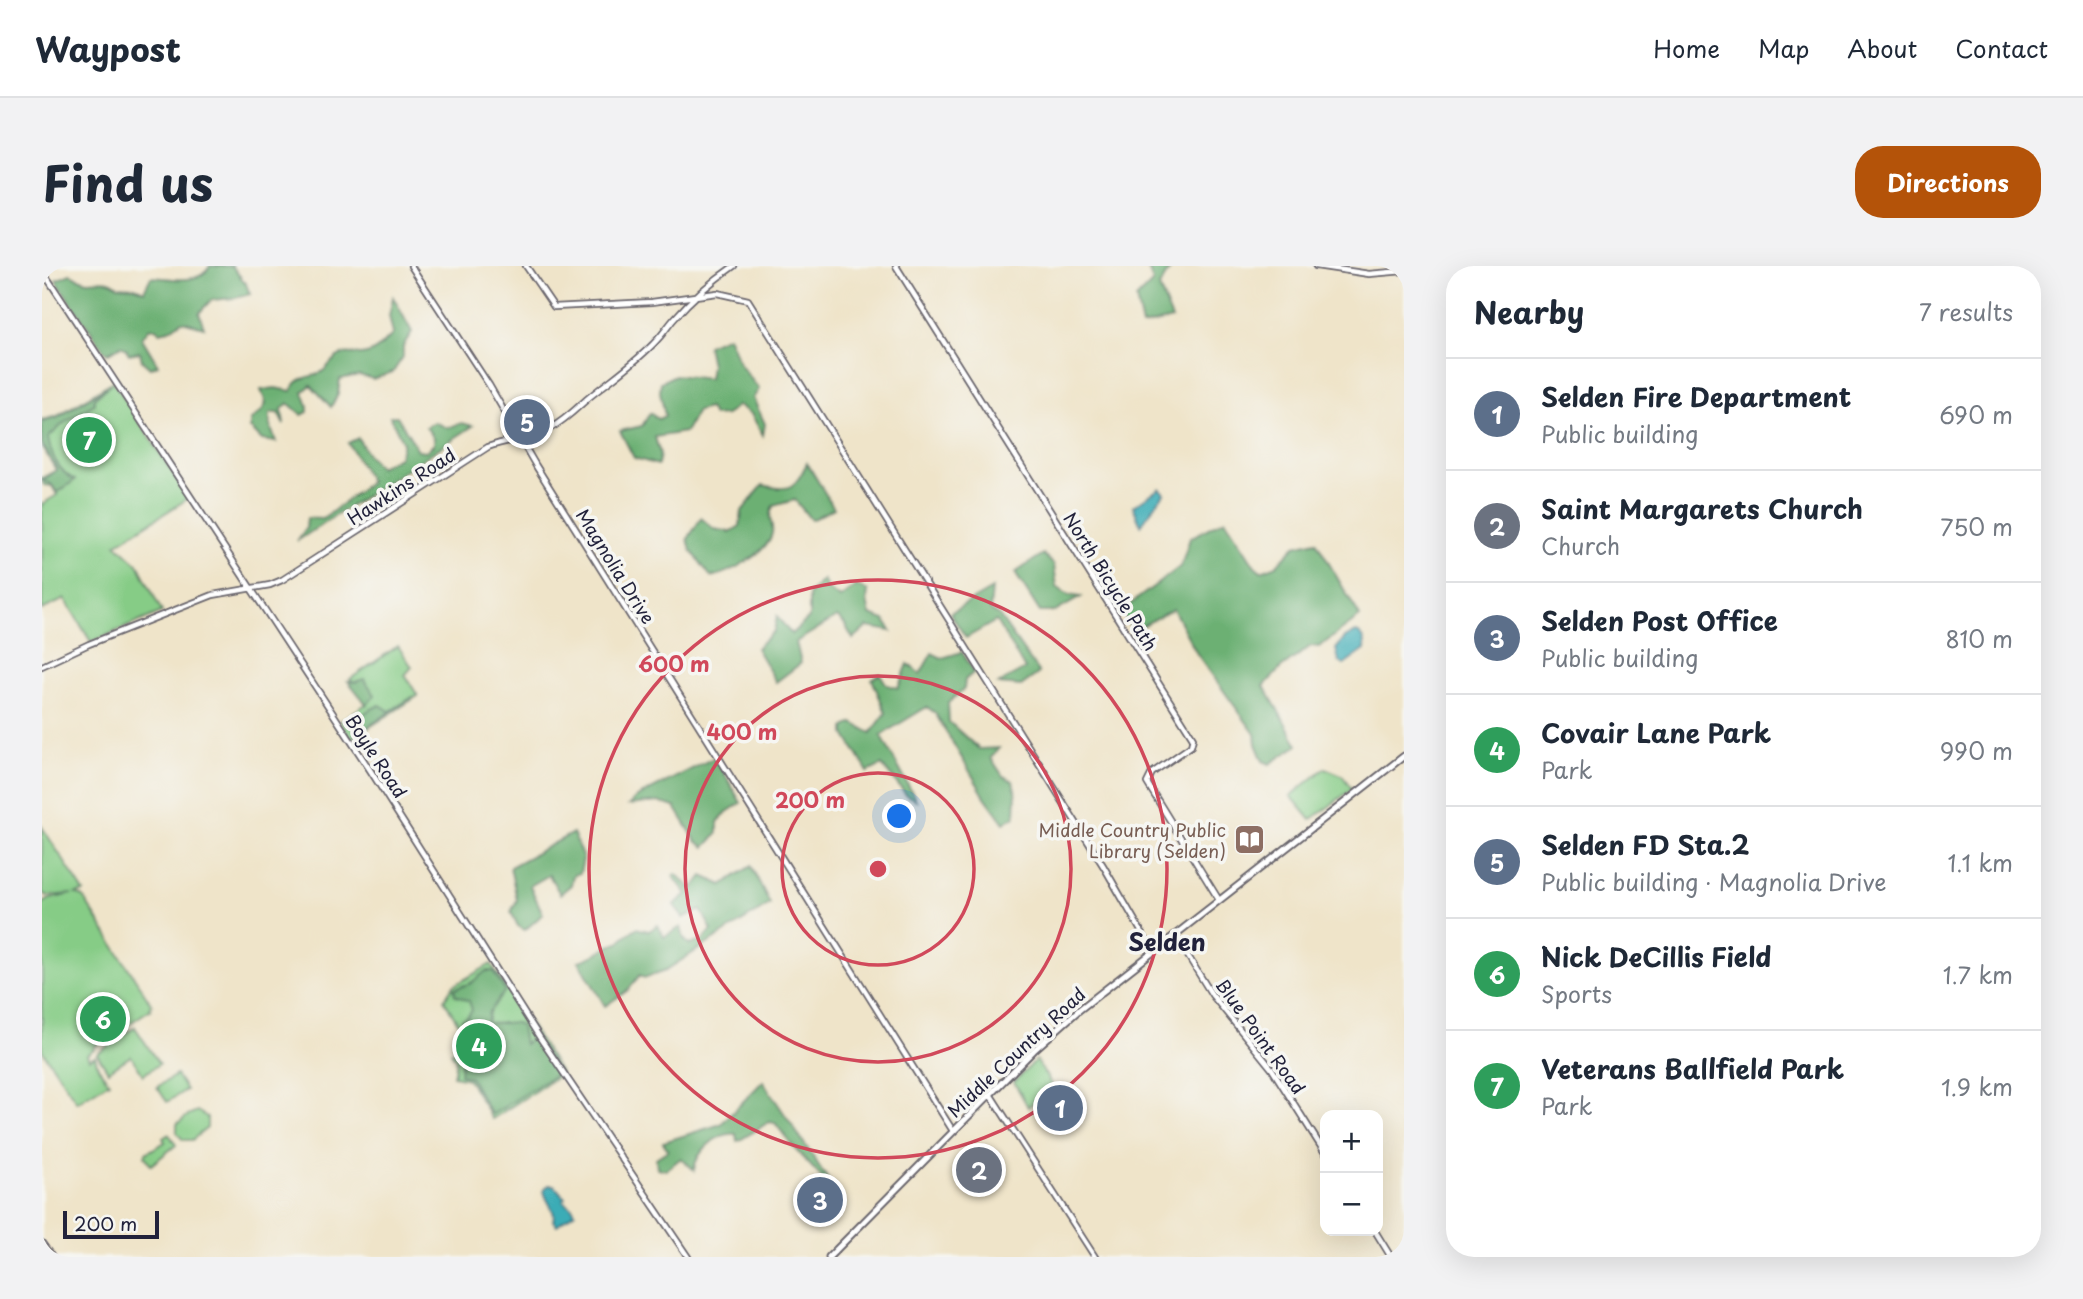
<!DOCTYPE html>
<html lang="en">
<head>
<meta charset="utf-8">
<style>
	:root { --surface:#fff; --page:#f2f2f3; --text:#1f2937; --muted:#747a83; --line:#e0e1e3; --accent:#b45309 }
	body { margin:0; font-family:"Playpen Sans",sans-serif; background:var(--page); color:var(--text) }
	.controls { position:absolute; right:21px; bottom:21px; display:grid; overflow:hidden; border-radius:14px; box-shadow:0 7px 28px #0002 }
	.controls button { width:63px; height:63px; display:grid; place-items:center; padding:0; border:0; border-bottom:2px solid var(--line); background:var(--surface); color:var(--text); font:35px sans-serif }
	.scale { position:absolute; left:21px; bottom:18px; width:96px; box-sizing:border-box; padding-left:7px; border:4px solid #22223b; border-top:0; font-size:19px; line-height:24px; white-space:nowrap; color:#22223b; -webkit-text-stroke:5px #f6f6f2; paint-order:stroke }
	.you { position:absolute; left:858px; top:551px; width:24px; height:24px; margin:-18px; border:5px solid #fff; border-radius:50%; background:#1a73e8; box-shadow:0 0 0 10px #1a73e833 }
	.badge { display:grid; place-items:center; width:46px; height:46px; border-radius:50%; background:var(--accent); color:#fff; font-size:23px; font-weight:700 }
	.pin { position:absolute; translate:-50% -50%; border:4px solid #fff; box-shadow:0 2px 7px #0006 }
	.list { margin:0; padding:0; list-style:none }
	h2 { display:flex; justify-content:space-between; align-items:center; height:91px; margin:0; padding:0 28px; font-size:30px }
	h2 small { font-size:23px; font-weight:400; color:var(--muted) }
	.list li { display:grid; grid-template-columns:46px 1fr auto; gap:21px; align-items:center; box-sizing:border-box; height:112px; padding:0 28px; border-top:2px solid var(--line) }
	.list b { display:block; font-size:26px; white-space:nowrap }
	.list p { margin:0; font-size:23px; white-space:nowrap; color:var(--muted) }
	.list em { font-size:23px; font-style:normal; color:var(--muted) }
	.map { position:relative; flex:none; width:1362px; height:991px; overflow:hidden; border-radius:28px }
	header { display:flex; align-items:center; gap:42px; box-sizing:border-box; height:98px; padding:0 35px; background:var(--surface); border-bottom:2px solid var(--line) }
	header strong { font-size:33px }
	nav { display:flex; gap:38px; margin-inline-start:auto; font-size:24px }
	.intro { display:flex; align-items:center; justify-content:space-between; box-sizing:border-box; height:168px; padding:0 42px }
	h1 { margin:0; font-size:49px }
	.button { padding:18px 32px; border-radius:28px; background:var(--accent); color:#fff; font-size:24px; font-weight:700 }
	main { display:flex; gap:42px; padding:0 42px }
	aside { flex:1; background:var(--surface); border-radius:28px; box-shadow:0 7px 28px #0002 }
	.map>svg:first-child { display:block }
	.green { fill:#86cc86; stroke:#547760; stroke-width:2 }
	.forest { fill:#6cb073; stroke:#476957; stroke-width:2 }
	.water { fill:#3bacb6; stroke:#2e6778; stroke-width:2 }
	.lines { fill:none; stroke-linecap:round; stroke-linejoin:round }
	.secondary-casing { stroke:#6a666d; stroke-width:8 }
	.primary-casing { stroke:#6a666d; stroke-width:9 }
	.secondary { stroke:#fff; stroke-width:4.5 }
	.primary { stroke:#fff; stroke-width:5 }
	.ring { fill:none; stroke:#d1495b; stroke-width:3.5 }
	.labels { text-anchor:middle; dominant-baseline:central; stroke-width:7; stroke-linejoin:round; paint-order:stroke }
	.street-label { font-size:18px; fill:#22223b; stroke:#f6f6f2 }
	.education-label { font-size:18px; fill:#785e54; stroke:#f6f6f2; text-anchor:end }
	.district-label { font-size:24px; font-weight:bold; fill:#22223b; stroke:#f6f6f2 }
	.centre { fill:#d1495b; stroke:#f6f6f2; stroke-width:3.5 }
	.ring-label { font-size:21px; text-anchor:middle; font-weight:bold; fill:#d1495b; stroke:#f6f6f2; stroke-width:7; stroke-linejoin:round; paint-order:stroke }
</style>
</head>
<body>
<header>
<strong>Waypost</strong>
<nav><a>Home</a><a>Map</a><a>About</a><a>Contact</a></nav>
</header>
<div class="intro"><h1>Find us</h1><a class="button">Directions</a></div>
<main>
<div class="map">
<svg width="1362" height="991" viewBox="0 0 1362 991">
	<rect width="100%" height="100%" fill="#f6f6f2"/>
	<filter id="ink" filterUnits="userSpaceOnUse"><feTurbulence type="fractalNoise" baseFrequency=".0143" numOctaves="2"/><feDisplacementMap in="SourceGraphic" scale="14" xChannelSelector="R" yChannelSelector="G"/><feConvolveMatrix kernelMatrix="1 2 1 2 8 2 1 2 1" color-interpolation-filters="sRGB"/></filter>
	<filter id="wash" filterUnits="userSpaceOnUse"><feTurbulence type="fractalNoise" baseFrequency=".00686" numOctaves="4" result="noise"/><feDisplacementMap in="SourceGraphic" scale="28" xChannelSelector="R" yChannelSelector="G"/><feGaussianBlur stdDeviation="1.57" result="paint"/><feColorMatrix in="noise" values="0 0 0 0 0 0 0 0 0 0 0 0 0 0 0 0 0 1.4 0 .05"/><feComposite in="paint" operator="in"/></filter>
	<g filter="url(#wash)">
		<rect width="100%" height="100%" fill="#efe4c9"/>
		<!-- green -->
		<path class="green" d="M 71,115 L 147,232 L 74,278 L 96,298 L 120,346 L 49,376 L 23,333 L 0,344 L 0,238 L 15,229 L 10,220 L 2,219 L 0,212 L 14,204 L 0,181 L 0,154 L 15,150 Z
			M 356,380 L 370,401 L 363,409 L 376,430 L 309,473 L 298,455 L 324,438 L 308,413 Z
			M 1283,502 L 1300,509 L 1310,523 L 1269,554 L 1249,530 Z
			M 0,561 L 42,626 L 34,628 L 41,631 L 110,739 L 108,741 L 109,743 L 52,781 L 52,783 L 45,788 L 47,793 L 53,790 L 56,801 L 67,816 L 35,836 L 0,784 L 0,638 L 8,633 L 30,628 L 5,630 L 0,626 Z
			M 449,698 L 519,808 L 450,853 L 426,813 L 411,810 L 414,793 L 409,786 L 427,774 L 402,734 L 411,720 Z
			M 93,761 L 117,798 L 101,809 L 89,790 L 66,805 L 55,788 Z
			M 994,794 L 1010,819 L 986,841 L 972,816 Z
			M 134,809 L 144,824 L 125,836 L 115,821 Z
			M 155,845 L 165,851 L 165,862 L 150,874 L 141,874 L 135,867 L 135,858 L 148,848 Z
			M 127,868 L 134,879 L 109,899 L 103,890 L 104,887 L 123,876 L 121,872 Z"/>
		<!-- forest -->
		<path class="forest" d="M 168,0 L 190,0 L 204,18 L 208,28 L 193,32 L 169,34 L 157,47 L 162,61 L 140,55 L 127,64 L 118,66 L 114,62 L 107,63 L 100,72 L 116,99 L 108,102 L 100,95 L 98,86 L 87,88 L 84,83 L 79,80 L 66,87 L 62,85 C 47,61 29,39 14,14 L 28,8 C 34,11 40,14 46,15 C 58,15 66,11 76,20 L 93,21 L 102,25 L 109,11 C 129,12 157,20 168,0 Z
			M 1105,0 L 1130,0 L 1117,21 L 1130,53 L 1100,60 L 1094,33 L 1111,16 Z
			M 351,31 L 370,66 L 361,80 L 361,91 L 351,106 L 331,113 L 317,109 L 298,113 L 296,128 L 289,141 L 269,119 L 261,126 L 266,140 L 266,146 L 260,149 L 246,137 L 240,143 L 242,159 L 236,147 L 228,147 L 228,159 L 234,176 L 220,174 L 208,162 L 208,155 L 220,145 L 224,137 L 219,124 L 233,122 L 250,125 C 256,107 270,114 281,105 C 287,101 290,93 297,90 C 305,86 310,88 318,89 C 332,89 342,77 351,68 L 347,50 Z
			M 686,70 L 698,99 L 717,123 L 711,132 L 723,158 L 721,169 L 709,148 L 696,139 L 684,149 L 671,150 L 667,142 L 655,145 L 643,166 L 613,171 L 618,188 L 616,199 L 592,192 L 578,165 L 600,160 L 608,147 L 616,153 L 623,150 L 618,126 L 619,116 L 633,109 L 667,113 L 669,99 L 665,79 Z
			M 69,118 L 52,132 L 52,138 L 22,157 L 6,172 C 8,188 18,207 33,214 L 15,227 L 10,219 L 1,214 L 15,204 L 0,178 L 0,156 L 15,152 Z
			M 348,150 L 355,150 L 376,184 L 384,185 L 392,178 L 392,172 L 384,161 L 393,156 L 405,162 L 420,157 L 431,160 L 255,275 L 264,262 L 265,252 L 281,253 L 328,216 L 306,177 L 316,172 L 327,191 L 337,201 L 357,191 L 361,177 Z
			M 765,197 L 792,242 L 769,254 L 753,234 L 731,240 C 724,256 732,255 730,267 C 726,287 688,307 669,311 L 649,284 L 646,273 L 659,252 L 672,263 L 688,266 L 698,260 L 700,245 L 721,219 C 749,227 753,221 765,197 Z
			M 1183,253 L 1213,300 L 1219,305 L 1235,299 L 1253,280 L 1274,275 L 1318,351 L 1277,381 L 1269,380 L 1239,402 L 1222,420 L 1256,479 L 1228,498 L 1221,495 L 1214,478 L 1213,468 L 1155,388 L 1131,343 L 1091,365 L 1079,345 L 1139,300 L 1148,272 Z
			M 1001,288 L 1012,299 L 1015,321 L 1026,329 L 1039,331 L 1013,346 L 998,346 L 973,307 Z
			M 781,314 L 786,324 L 798,332 L 814,320 L 826,325 L 825,335 L 828,349 L 843,354 L 849,365 L 825,361 L 811,373 L 802,357 L 795,351 L 754,376 L 759,397 L 734,416 L 714,382 L 732,365 L 735,350 L 749,368 L 767,352 L 767,328 Z
			M 950,323 L 948,344 L 957,350 L 997,407 L 979,420 L 956,418 L 983,403 L 954,355 L 924,372 L 908,347 Z
			M 920,386 L 932,406 L 923,414 L 922,423 L 906,437 L 907,456 L 937,483 L 957,482 L 949,492 L 961,510 L 971,515 L 974,528 L 973,550 L 962,557 L 943,531 L 893,447 L 885,441 L 839,469 L 874,534 L 865,530 L 840,499 L 826,506 L 803,468 L 803,461 L 811,457 L 829,467 L 844,447 L 830,413 L 838,408 L 845,419 L 856,422 L 866,398 L 878,408 L 890,387 L 900,392 Z
			M 322,413 L 333,429 L 325,439 L 306,415 L 313,416 Z
			M 372,430 L 312,470 L 313,461 L 317,457 L 316,453 L 325,445 L 338,439 L 348,445 Z
			M 673,491 L 699,537 L 685,546 L 676,556 L 676,567 L 663,581 L 654,575 L 633,541 L 616,536 L 587,539 L 595,531 Z
			M 531,567 L 541,593 L 538,607 L 531,609 L 529,619 L 518,628 L 507,609 L 488,620 L 501,648 L 483,664 L 476,660 L 469,646 L 475,634 L 468,601 Z
			M 709,600 L 728,638 L 624,704 L 602,712 L 598,709 L 586,724 L 563,740 L 537,695 C 553,692 561,680 577,677 L 582,671 L 594,662 L 607,665 L 616,659 L 622,671 L 639,661 L 642,673 L 648,679 L 661,674 L 670,664 L 659,644 L 641,652 L 632,639 L 645,628 L 631,610 L 634,608 L 648,621 L 653,620 L 661,610 L 680,619 Z
			M 444,705 L 451,705 L 463,725 L 447,746 L 445,757 L 474,757 L 479,760 L 482,778 L 488,773 L 497,779 L 516,807 L 451,848 L 448,847 L 428,811 L 418,808 L 421,783 L 430,774 L 420,753 L 425,751 L 430,744 L 427,735 L 413,729 L 412,723 L 429,717 Z
			M 721,815 L 728,826 L 797,930 L 753,883 L 733,857 L 727,856 L 698,874 L 695,875 L 694,868 C 675,866 654,886 652,904 L 639,892 L 624,904 L 615,902 L 614,892 L 626,884 L 621,876 L 679,858 Z"/>
		<!-- water -->
		<path class="water" d="M 1118,222 L 1122,227 L 1099,259 L 1091,240 Z
			M 1314,366 C 1322,368 1324,377 1323,384 L 1302,399 L 1297,395 L 1294,383 L 1303,372 Z
			M 507,919 L 512,919 L 523,932 L 521,935 L 530,941 L 533,946 L 515,959 L 511,955 C 515,942 502,935 502,923 Z"/>
	</g>
	<g filter="url(#ink)">
		<g class="lines">
			<defs>
				<path id="secondary" d="M 369,0 L 447,119 L 494,200 L 911,865
					M 484,0 L 512,41 L 610,36 L 675,27 L 706,34 L 1062,601 L 1111,686
					M 854,0 L 1151,472 L 1149,480 L 1110,507 L 1105,517 L 1177,634
					M 1274,0 L 1327,8 L 1362,5
					M 0,4 L 328,504 L 498,772 L 646,991
					M 0,400 L 47,378 L 171,329 L 228,319 L 240,314 L 446,181 C 467,173 488,173 507,163 C 522,155 533,144 545,133 C 569,113 594,97 615,74 C 621,68 626,60 632,53 C 649,33 670,15 692,0
					M 1133,669 L 1170,729 L 1230,803 L 1283,887
					M 948,828 L 1053,991
					M 1333,965 L 1349,991
					M 0,977 L 10,991"/>
				<path id="primary" d="M 787,991 L 992,784 L 1037,744 L 1362,490"/>
			</defs>
			<!-- secondary casing -->
			<use href="#secondary" class="secondary-casing"/>
			<!-- primary casing -->
			<use href="#primary" class="primary-casing"/>
			<!-- secondary -->
			<use href="#secondary" class="secondary"/>
			<!-- primary -->
			<use href="#primary" class="primary"/>
		</g>
	</g>
	<!-- distance rings -->
	<g class="ring">
		<circle cx="836" cy="603" r="96"/>
		<circle cx="836" cy="603" r="193"/>
		<circle cx="836" cy="603" r="289"/>
	</g>
	<!-- icons -->
	<defs>
		<symbol id="library-square" viewBox="-11 -11 22 22"><rect x="-9" y="-9" width="18" height="18" rx="4" fill="#8d6e63" stroke="#f6f6f2"/><path d="M-6-4Q-3-5.5-.7-3.5V5Q-3 3-6 4ZM6-4Q3-5.5 .7-3.5V5Q3 3 6 4Z" fill="#fff"/></symbol>
	</defs>
	<g fill-rule="evenodd">
		<use href="#library-square" x="1190" y="556" width="35" height="35"/>
	</g>
	<g class="labels">
		<!-- street labels -->
		<g class="street-label">
			<text transform="translate(359 220) rotate(-33)">Hawkins Road</text>
			<text transform="translate(574 300) rotate(58)">Magnolia Drive</text>
			<text transform="translate(1069 315) rotate(58)">North Bicycle Path</text>
			<text transform="translate(335 490) rotate(57)">Boyle Road</text>
			<text transform="translate(1219 770) rotate(54)">Blue Point Road</text>
			<text transform="translate(974 786) rotate(-43)">Middle Country Road</text>
		</g>
		<!-- education labels -->
		<g class="education-label">
			<text x="1184" y="563">Middle Country Public<tspan x="1184" dy="21">Library (Selden)</tspan></text>
		</g>
		<!-- district labels -->
		<g class="district-label">
			<text x="1125" y="675">Selden</text>
		</g>
	</g>
	<circle cx="836" cy="603" r="10" class="centre"/>
	<g class="ring-label">
		<text x="632" y="406">600 m</text>
		<text x="700" y="474">400 m</text>
		<text x="768" y="542">200 m</text>
	</g>
</svg>
<div class="controls">
<button>+</button>
<button>−</button>
</div>
<div class="scale">200 m</div>
<div class="you"></div>
<div class="pin badge" style="left:1018px;top:842px;background:#5c6f8a">1</div>
<div class="pin badge" style="left:937px;top:904px;background:#6b7280">2</div>
<div class="pin badge" style="left:778px;top:934px;background:#5c6f8a">3</div>
<div class="pin badge" style="left:437px;top:780px;background:#2e9e5b">4</div>
<div class="pin badge" style="left:485px;top:156px;background:#5c6f8a">5</div>
<div class="pin badge" style="left:61px;top:753px;background:#2e9e5b">6</div>
<div class="pin badge" style="left:47px;top:174px;background:#2e9e5b">7</div>
</div>
<aside>
<h2>Nearby<small>7 results</small></h2>
<ul class="list">
<li><span class="badge" style="background:#5c6f8a">1</span><div><b>Selden Fire Department</b><p>Public building</p></div><em>690 m</em></li>
<li><span class="badge" style="background:#6b7280">2</span><div><b>Saint Margarets Church</b><p>Church</p></div><em>750 m</em></li>
<li><span class="badge" style="background:#5c6f8a">3</span><div><b>Selden Post Office</b><p>Public building</p></div><em>810 m</em></li>
<li><span class="badge" style="background:#2e9e5b">4</span><div><b>Covair Lane Park</b><p>Park</p></div><em>990 m</em></li>
<li><span class="badge" style="background:#5c6f8a">5</span><div><b>Selden FD Sta.2</b><p>Public building · Magnolia Drive</p></div><em>1.1 km</em></li>
<li><span class="badge" style="background:#2e9e5b">6</span><div><b>Nick DeCillis Field</b><p>Sports</p></div><em>1.7 km</em></li>
<li><span class="badge" style="background:#2e9e5b">7</span><div><b>Veterans Ballfield Park</b><p>Park</p></div><em>1.9 km</em></li>
</ul>
</aside>
</main>
</body>
</html>
